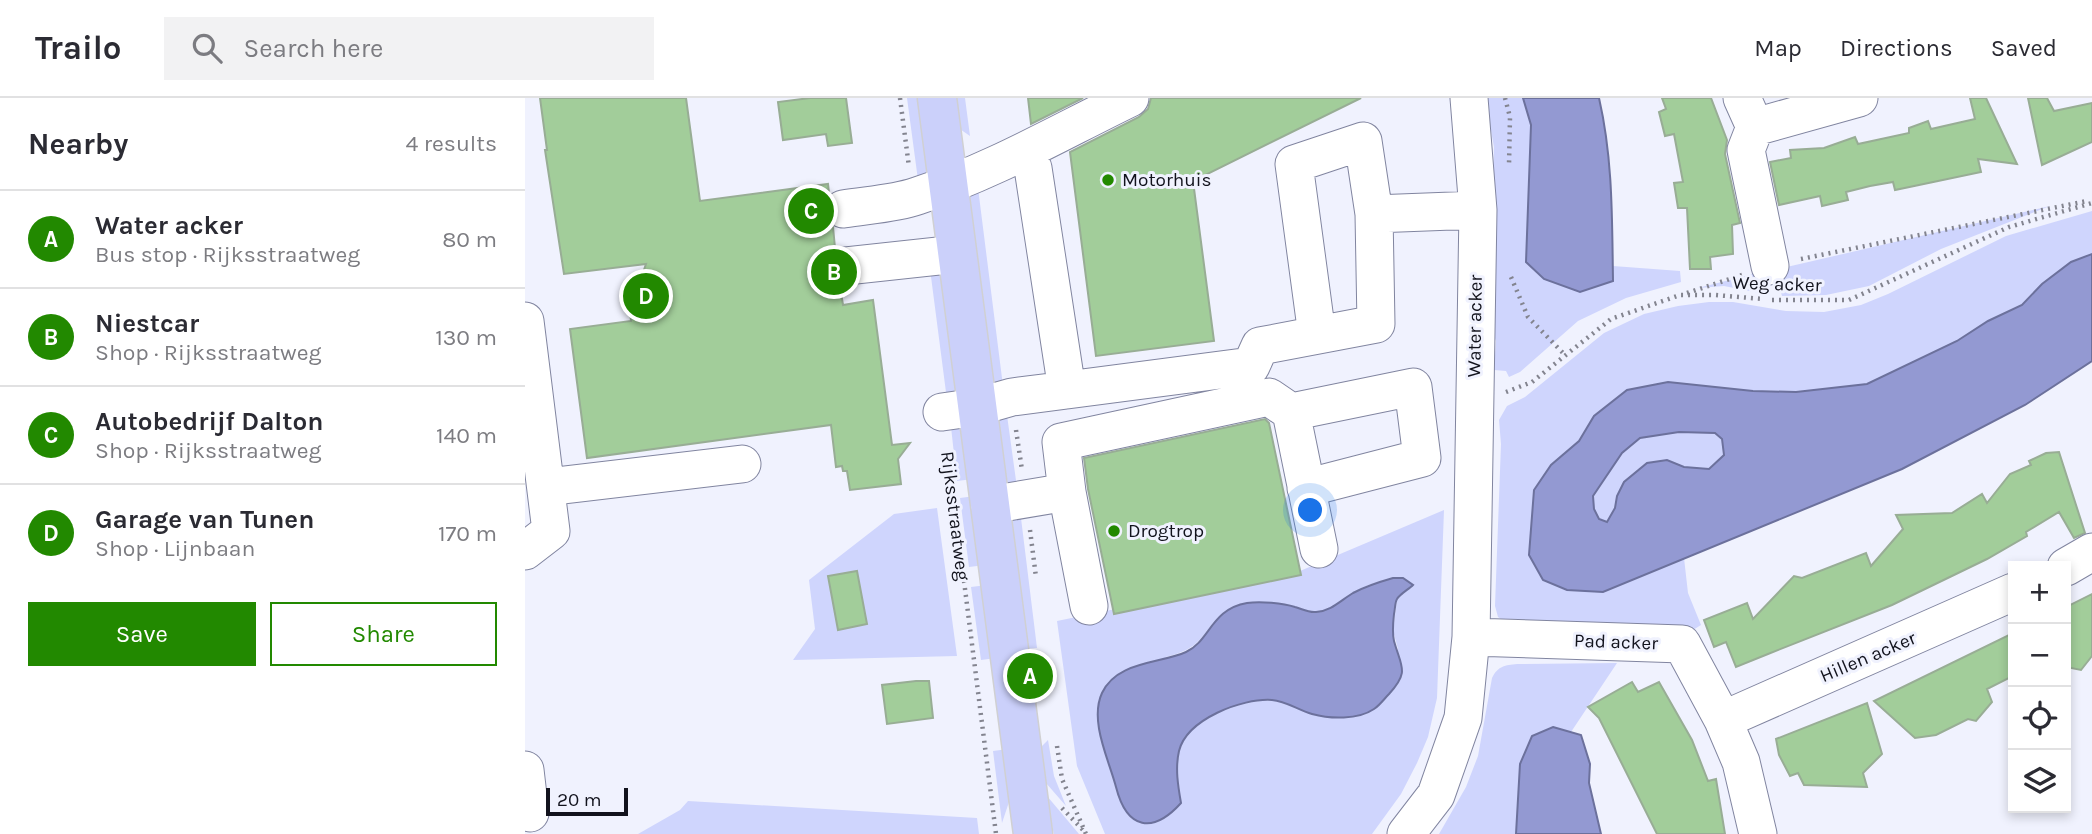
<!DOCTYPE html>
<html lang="en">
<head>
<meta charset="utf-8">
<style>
	:root { --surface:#fff; --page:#f2f2f3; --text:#2b2b33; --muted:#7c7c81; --line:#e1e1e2; --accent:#228900 }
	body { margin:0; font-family:Karla,sans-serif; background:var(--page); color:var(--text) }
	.controls { position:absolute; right:21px; bottom:21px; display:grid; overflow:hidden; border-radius:0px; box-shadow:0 4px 10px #0003 }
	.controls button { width:63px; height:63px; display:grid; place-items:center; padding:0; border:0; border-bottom:2px solid var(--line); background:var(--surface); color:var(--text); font:35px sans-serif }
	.scale { position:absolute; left:21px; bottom:18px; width:82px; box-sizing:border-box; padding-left:7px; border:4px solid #12131d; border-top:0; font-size:19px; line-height:24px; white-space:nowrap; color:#12131d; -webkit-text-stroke:5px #f0f2fe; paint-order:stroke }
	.you { position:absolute; left:786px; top:413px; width:24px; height:24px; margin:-18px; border:5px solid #fff; border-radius:50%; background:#1a73e8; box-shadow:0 0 0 10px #1a73e833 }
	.badge { display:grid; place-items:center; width:46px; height:46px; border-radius:50%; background:var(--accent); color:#fff; font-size:23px; font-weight:700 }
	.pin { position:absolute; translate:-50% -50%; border:4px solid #fff; box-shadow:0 2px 7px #0006 }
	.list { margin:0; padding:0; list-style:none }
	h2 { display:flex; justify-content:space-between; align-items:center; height:91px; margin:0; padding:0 28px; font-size:30px }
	h2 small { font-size:23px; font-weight:400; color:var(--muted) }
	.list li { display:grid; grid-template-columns:46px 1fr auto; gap:21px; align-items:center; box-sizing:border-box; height:98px; padding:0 28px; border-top:2px solid var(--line) }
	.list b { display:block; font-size:26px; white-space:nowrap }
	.list p { margin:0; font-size:23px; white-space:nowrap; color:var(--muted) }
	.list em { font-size:23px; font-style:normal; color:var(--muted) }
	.actions { display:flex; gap:14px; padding:21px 28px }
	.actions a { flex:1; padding:16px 0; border:2px solid var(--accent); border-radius:0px; text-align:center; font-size:24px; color:var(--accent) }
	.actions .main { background:var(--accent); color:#fff }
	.icon { flex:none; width:38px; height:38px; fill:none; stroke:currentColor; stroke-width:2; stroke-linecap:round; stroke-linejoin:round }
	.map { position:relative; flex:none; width:1567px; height:736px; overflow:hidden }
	header { display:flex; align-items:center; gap:42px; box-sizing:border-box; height:98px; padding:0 35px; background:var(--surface); border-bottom:2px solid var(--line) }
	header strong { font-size:33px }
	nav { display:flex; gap:38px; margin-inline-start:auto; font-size:24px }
	.search { width:490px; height:63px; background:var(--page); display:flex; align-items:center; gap:18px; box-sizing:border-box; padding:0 24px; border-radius:0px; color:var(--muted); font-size:26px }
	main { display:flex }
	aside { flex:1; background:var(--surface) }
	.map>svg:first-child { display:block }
	.green { fill:#cfd5fd; fill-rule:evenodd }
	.water { fill:#9399d2; stroke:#6c719c; stroke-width:2; fill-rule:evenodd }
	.building { fill:#a2cd9a; stroke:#98ad95; stroke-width:2 }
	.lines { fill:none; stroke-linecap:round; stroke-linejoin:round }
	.minor-casing { stroke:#8185a0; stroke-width:39 }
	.major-casing { stroke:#d0d0d2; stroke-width:41 }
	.path { stroke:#83848f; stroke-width:4.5; stroke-dasharray:2 5; stroke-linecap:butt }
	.minor { stroke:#fff; stroke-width:37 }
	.major { stroke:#cbd0fa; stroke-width:38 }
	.poi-dot { fill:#228900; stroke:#f0f2fe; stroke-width:2.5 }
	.labels { text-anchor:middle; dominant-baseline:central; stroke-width:6; stroke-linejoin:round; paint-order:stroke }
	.poi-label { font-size:19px; fill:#12131d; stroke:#f0f2fe; text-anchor:start }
	.street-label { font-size:19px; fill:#12131d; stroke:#f0f2fe }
</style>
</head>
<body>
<header>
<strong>Trailo</strong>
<div class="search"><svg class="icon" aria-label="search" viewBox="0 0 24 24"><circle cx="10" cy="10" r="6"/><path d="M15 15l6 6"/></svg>Search here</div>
<nav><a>Map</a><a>Directions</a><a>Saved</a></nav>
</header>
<main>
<aside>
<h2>Nearby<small>4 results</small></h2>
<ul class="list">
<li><span class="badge">A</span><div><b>Water acker</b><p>Bus stop · Rijksstraatweg</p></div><em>80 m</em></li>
<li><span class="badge">B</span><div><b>Niestcar</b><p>Shop · Rijksstraatweg</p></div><em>130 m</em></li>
<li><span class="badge">C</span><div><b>Autobedrijf Dalton</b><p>Shop · Rijksstraatweg</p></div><em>140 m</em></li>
<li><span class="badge">D</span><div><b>Garage van Tunen</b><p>Shop · Lijnbaan</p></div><em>170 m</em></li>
</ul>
<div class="actions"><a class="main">Save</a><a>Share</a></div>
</aside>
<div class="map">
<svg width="1567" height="736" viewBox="0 0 1567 736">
	<rect width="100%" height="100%" fill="#f0f2fe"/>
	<!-- green -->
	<path class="green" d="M 382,0 L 393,0 L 408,80 L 393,82 Z
		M 425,0 L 440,0 L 445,38 L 429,27 Z
		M 960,0 L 998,0 L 1006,26 L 1001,164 L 1087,183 L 1088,168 L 1155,173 L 1156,184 L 1101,200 L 1053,223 L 995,274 L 984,279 L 981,273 L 969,272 L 971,243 L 965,227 L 969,49 Z
		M 452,82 L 478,288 L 464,291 L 439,99 Z
		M 1525,108 L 1416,151 L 1344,188 L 1301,197 L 1257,198 L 1249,172 Z
		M 1567,113 L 1567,156 L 1546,164 L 1517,186 L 1497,207 L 1463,223 L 1432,243 L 1342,286 L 1271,294 L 1228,293 L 1143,284 L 1069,318 L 1054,343 L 1026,367 L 1009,392 L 1004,457 L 1018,482 L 1078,494 L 1159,460 L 1163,495 L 1176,527 L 1168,532 L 983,526 L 973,519 L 970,508 L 976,346 L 974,322 L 982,308 L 1000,299 L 1079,235 L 1119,216 L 1153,208 L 1184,204 L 1208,204 L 1261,213 L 1299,214 L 1336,207 L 1363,196 L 1481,138 Z
		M 420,169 L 438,300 L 422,302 L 405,171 Z
		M 1240,173 L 1245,197 L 1199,188 L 1173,190 Z
		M 481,310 L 493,397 L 478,398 L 466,312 Z
		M 441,328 L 448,381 L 432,383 L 426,329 Z
		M 1154,334 L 1190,335 L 1197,341 L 1199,357 L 1184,371 L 1159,369 L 1142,362 L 1122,365 L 1099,384 L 1092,398 L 1090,410 L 1082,424 L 1074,421 L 1069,411 L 1068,398 L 1097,355 L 1115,340 Z
		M 450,398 L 460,467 L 444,469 L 435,400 Z
		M 412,410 L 432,558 L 268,562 L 290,531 L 284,482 L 369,416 Z
		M 495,412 L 512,550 L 496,551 L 479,414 Z
		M 919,412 L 912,600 L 903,639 L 892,665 L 876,696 L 847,736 L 580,736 L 552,668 L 532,523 L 775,473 ZM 868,480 L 888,487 L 872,501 L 868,533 L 873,551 L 862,598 L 856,605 L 761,605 C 728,595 665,616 654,651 C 649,669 653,688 655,706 L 588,676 L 581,654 L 641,559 C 667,552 672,547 688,525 L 768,508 L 788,515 L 799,513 L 811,508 L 826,496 L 844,487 Z
		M 462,487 L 471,560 L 456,562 L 446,489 Z
		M 1092,565 L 1046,634 L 1028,629 L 995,666 L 991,736 L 914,736 L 941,689 L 953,658 L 967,580 C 973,568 980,567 992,566 Z
		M 523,642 L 529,678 L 541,708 L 514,677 L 511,654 Z
		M 483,651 L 486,698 L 477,725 L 468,653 Z
		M 522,698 L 554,736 L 529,736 L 520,699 Z
		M 163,703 L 452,720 L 454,736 L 113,736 L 155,712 Z"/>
	<!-- water -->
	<path class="water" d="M 998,0 L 1074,0 C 1088,61 1087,121 1088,183 L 1055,194 L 1019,181 L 1001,164 L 1006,27 Z
		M 1567,156 L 1567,263 L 1500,307 L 1377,371 L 1078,494 L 1042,492 L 1018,482 L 1004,457 L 1009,392 L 1026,367 L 1054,343 L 1069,318 L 1102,292 L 1143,284 L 1228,293 L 1271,294 L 1342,286 L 1432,243 L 1463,223 L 1497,207 L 1517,186 L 1546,164 ZM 1154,334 L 1190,335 L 1197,341 L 1199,357 L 1184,371 L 1159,369 L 1142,362 L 1122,365 L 1099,384 L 1092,398 L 1090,410 L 1082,424 L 1074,421 L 1069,411 L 1068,398 L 1097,355 L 1115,340 Z
		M 868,480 L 878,480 L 888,487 C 884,491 875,496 872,501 C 870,504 870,512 869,516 C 868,525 867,535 869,543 C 876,569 885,573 864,596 C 859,601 855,607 849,611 C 833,622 805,621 787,616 C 773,612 761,603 747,602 C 717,600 662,621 654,653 C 650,670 653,688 656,705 C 628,736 602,732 591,689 C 584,662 564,623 577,595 C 592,563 634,566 661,554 C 685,543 686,511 722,505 C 735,503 758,505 770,509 C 777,511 784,515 791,514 C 806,513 815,503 828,495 C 841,488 854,484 868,480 Z
		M 1028,629 L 1056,637 L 1065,666 L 1064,685 L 1076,736 L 991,736 L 995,666 L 1007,638 Z"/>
	<!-- building -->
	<path class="building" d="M 15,0 L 161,0 L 175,103 L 303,86 L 304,95 L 299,103 L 297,113 L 301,124 L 308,129 L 310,150 L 302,159 L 300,171 L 305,181 L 315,188 L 318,207 L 348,202 L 367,347 L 385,345 L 373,361 L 376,386 L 325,392 L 322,373 L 318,373 L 317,368 L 311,369 L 306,327 L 62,360 L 45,231 L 106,223 L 105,212 L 121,166 L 39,176 L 20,52 L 22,52 Z
		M 285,0 L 321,0 L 327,45 L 303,48 L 301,36 L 258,42 L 253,4 Z
		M 503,0 L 558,0 L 506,26 Z
		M 626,0 L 836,0 L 668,83 L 689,243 L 571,258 L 545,54 L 614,19 L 623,11 Z
		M 1137,0 L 1186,0 L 1202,42 L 1200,56 L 1215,125 L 1207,127 L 1208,156 L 1185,159 L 1186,171 L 1165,171 L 1162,110 L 1153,110 L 1149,85 L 1158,84 L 1149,36 L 1140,38 L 1134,14 L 1141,11 Z
		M 1445,0 L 1461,0 L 1492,66 L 1453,61 L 1456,74 L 1370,92 L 1368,84 L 1345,88 L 1321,94 L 1323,102 L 1297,108 L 1295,98 L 1254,107 L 1245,64 L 1266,60 L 1265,52 L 1299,50 L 1330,39 L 1333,46 L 1384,35 L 1384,30 L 1403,23 L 1406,31 L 1450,21 Z
		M 1503,0 L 1522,0 L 1529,13 L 1567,5 L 1567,44 L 1517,67 Z
		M 740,321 L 744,325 L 776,477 L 589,516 L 563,391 L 559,360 Z
		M 1534,354 L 1560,435 L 1549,440 L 1534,414 L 1501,434 L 1502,438 L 1462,461 L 1367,507 L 1243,556 L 1211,569 L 1201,544 L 1189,549 L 1179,522 L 1222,505 L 1228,521 L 1269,478 L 1277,480 L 1341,455 L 1346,468 L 1378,431 L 1371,417 L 1427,415 L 1457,396 L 1462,405 L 1485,376 L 1506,367 L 1504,363 L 1521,355 Z
		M 332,473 L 342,526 L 313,532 L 303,478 Z
		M 1567,496 L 1567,558 L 1556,572 L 1541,569 L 1541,509 Z
		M 1488,535 L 1488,578 L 1462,591 L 1467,604 L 1451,623 L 1443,621 L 1411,637 L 1390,640 L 1349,603 Z
		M 391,583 L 404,583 L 408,620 L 362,626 L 357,587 Z
		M 1107,584 L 1113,594 L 1134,584 L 1167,642 L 1183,683 L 1191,681 L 1200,736 L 1132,736 L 1074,620 L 1063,609 Z
		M 1342,605 L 1357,656 L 1338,675 L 1342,689 L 1279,687 L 1273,675 L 1265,678 L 1254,657 L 1251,641 Z"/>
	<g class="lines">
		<defs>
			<path id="minor" d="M 1217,0 L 1230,29 L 1221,52 L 1245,168
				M 1230,29 L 1334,0
				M 318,111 C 342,107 369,106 392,98 C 466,74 535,34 605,0
				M 321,168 L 432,156
				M 0,223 L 26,433 L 0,453
				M 792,237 L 769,66 L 838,43 L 849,116
				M 542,292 L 726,268 L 735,248 L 851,226 L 849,116 L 953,112
				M 417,314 L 452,309 L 487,299 L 542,292 L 508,70
				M 766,314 L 888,289 L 897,360 L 781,390
				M 22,389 L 217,366
				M 542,394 L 536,344 L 744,299 L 766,314 L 794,451
				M 465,407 L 542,394 L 564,508
				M 1541,469 L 1567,454
				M 946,539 L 1157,546 L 1198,622 L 1216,664 L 1233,736
				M 1198,622 L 1488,494
				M 0,672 L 5,715
				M 881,736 L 911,697 L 938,620 L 946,539 L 953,112 L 944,0"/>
			<path id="major" d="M 412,0 L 508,736"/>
		</defs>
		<!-- minor casing -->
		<use href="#minor" class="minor-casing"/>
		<!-- major casing -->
		<use href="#major" class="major-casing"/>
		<!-- path -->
		<path class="path" d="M 375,0 L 384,69
			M 980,0 L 985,19 L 984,67
			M 1276,161 L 1562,103
			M 986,179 L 1003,219 L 1040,257
			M 1162,195 L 1217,177
			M 1247,202 L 1324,202 L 1484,129 L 1567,105
			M 981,294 L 1007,284 L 1086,221 L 1155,197 L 1190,197 L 1238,201
			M 491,332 L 497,372
			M 505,432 L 511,479
			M 439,483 L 471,736
			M 532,648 L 537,681 L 561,736
			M 537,710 L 558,732"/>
		<!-- minor -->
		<use href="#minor" class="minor"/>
		<!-- major -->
		<use href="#major" class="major"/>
	</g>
	<!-- markers -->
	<g class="poi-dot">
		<circle cx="583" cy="82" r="7"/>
		<circle cx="589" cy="433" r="7"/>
	</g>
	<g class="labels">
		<!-- poi labels -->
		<g class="poi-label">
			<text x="597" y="82">Motorhuis</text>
			<text x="603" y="433">Drogtrop</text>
		</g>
		<!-- street labels -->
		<g class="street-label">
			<text transform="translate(1252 186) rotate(2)">Weg acker</text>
			<text transform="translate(950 228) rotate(-89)">Water acker</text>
			<text transform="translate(430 418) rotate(83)">Rijksstraatweg</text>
			<text transform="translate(1091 544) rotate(2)">Pad acker</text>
			<text transform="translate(1343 559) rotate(-23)">Hillen acker</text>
		</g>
	</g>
</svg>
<div class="controls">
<button>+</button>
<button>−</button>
<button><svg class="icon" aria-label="locate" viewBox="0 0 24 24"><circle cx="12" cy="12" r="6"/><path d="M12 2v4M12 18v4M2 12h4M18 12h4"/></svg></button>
<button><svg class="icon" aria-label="layers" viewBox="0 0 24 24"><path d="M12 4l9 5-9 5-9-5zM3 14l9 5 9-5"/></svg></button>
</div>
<div class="scale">20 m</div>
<div class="you"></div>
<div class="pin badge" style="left:505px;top:578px">A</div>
<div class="pin badge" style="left:309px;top:174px">B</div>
<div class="pin badge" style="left:286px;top:113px">C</div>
<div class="pin badge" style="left:121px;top:198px">D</div>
</div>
</main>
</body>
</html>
